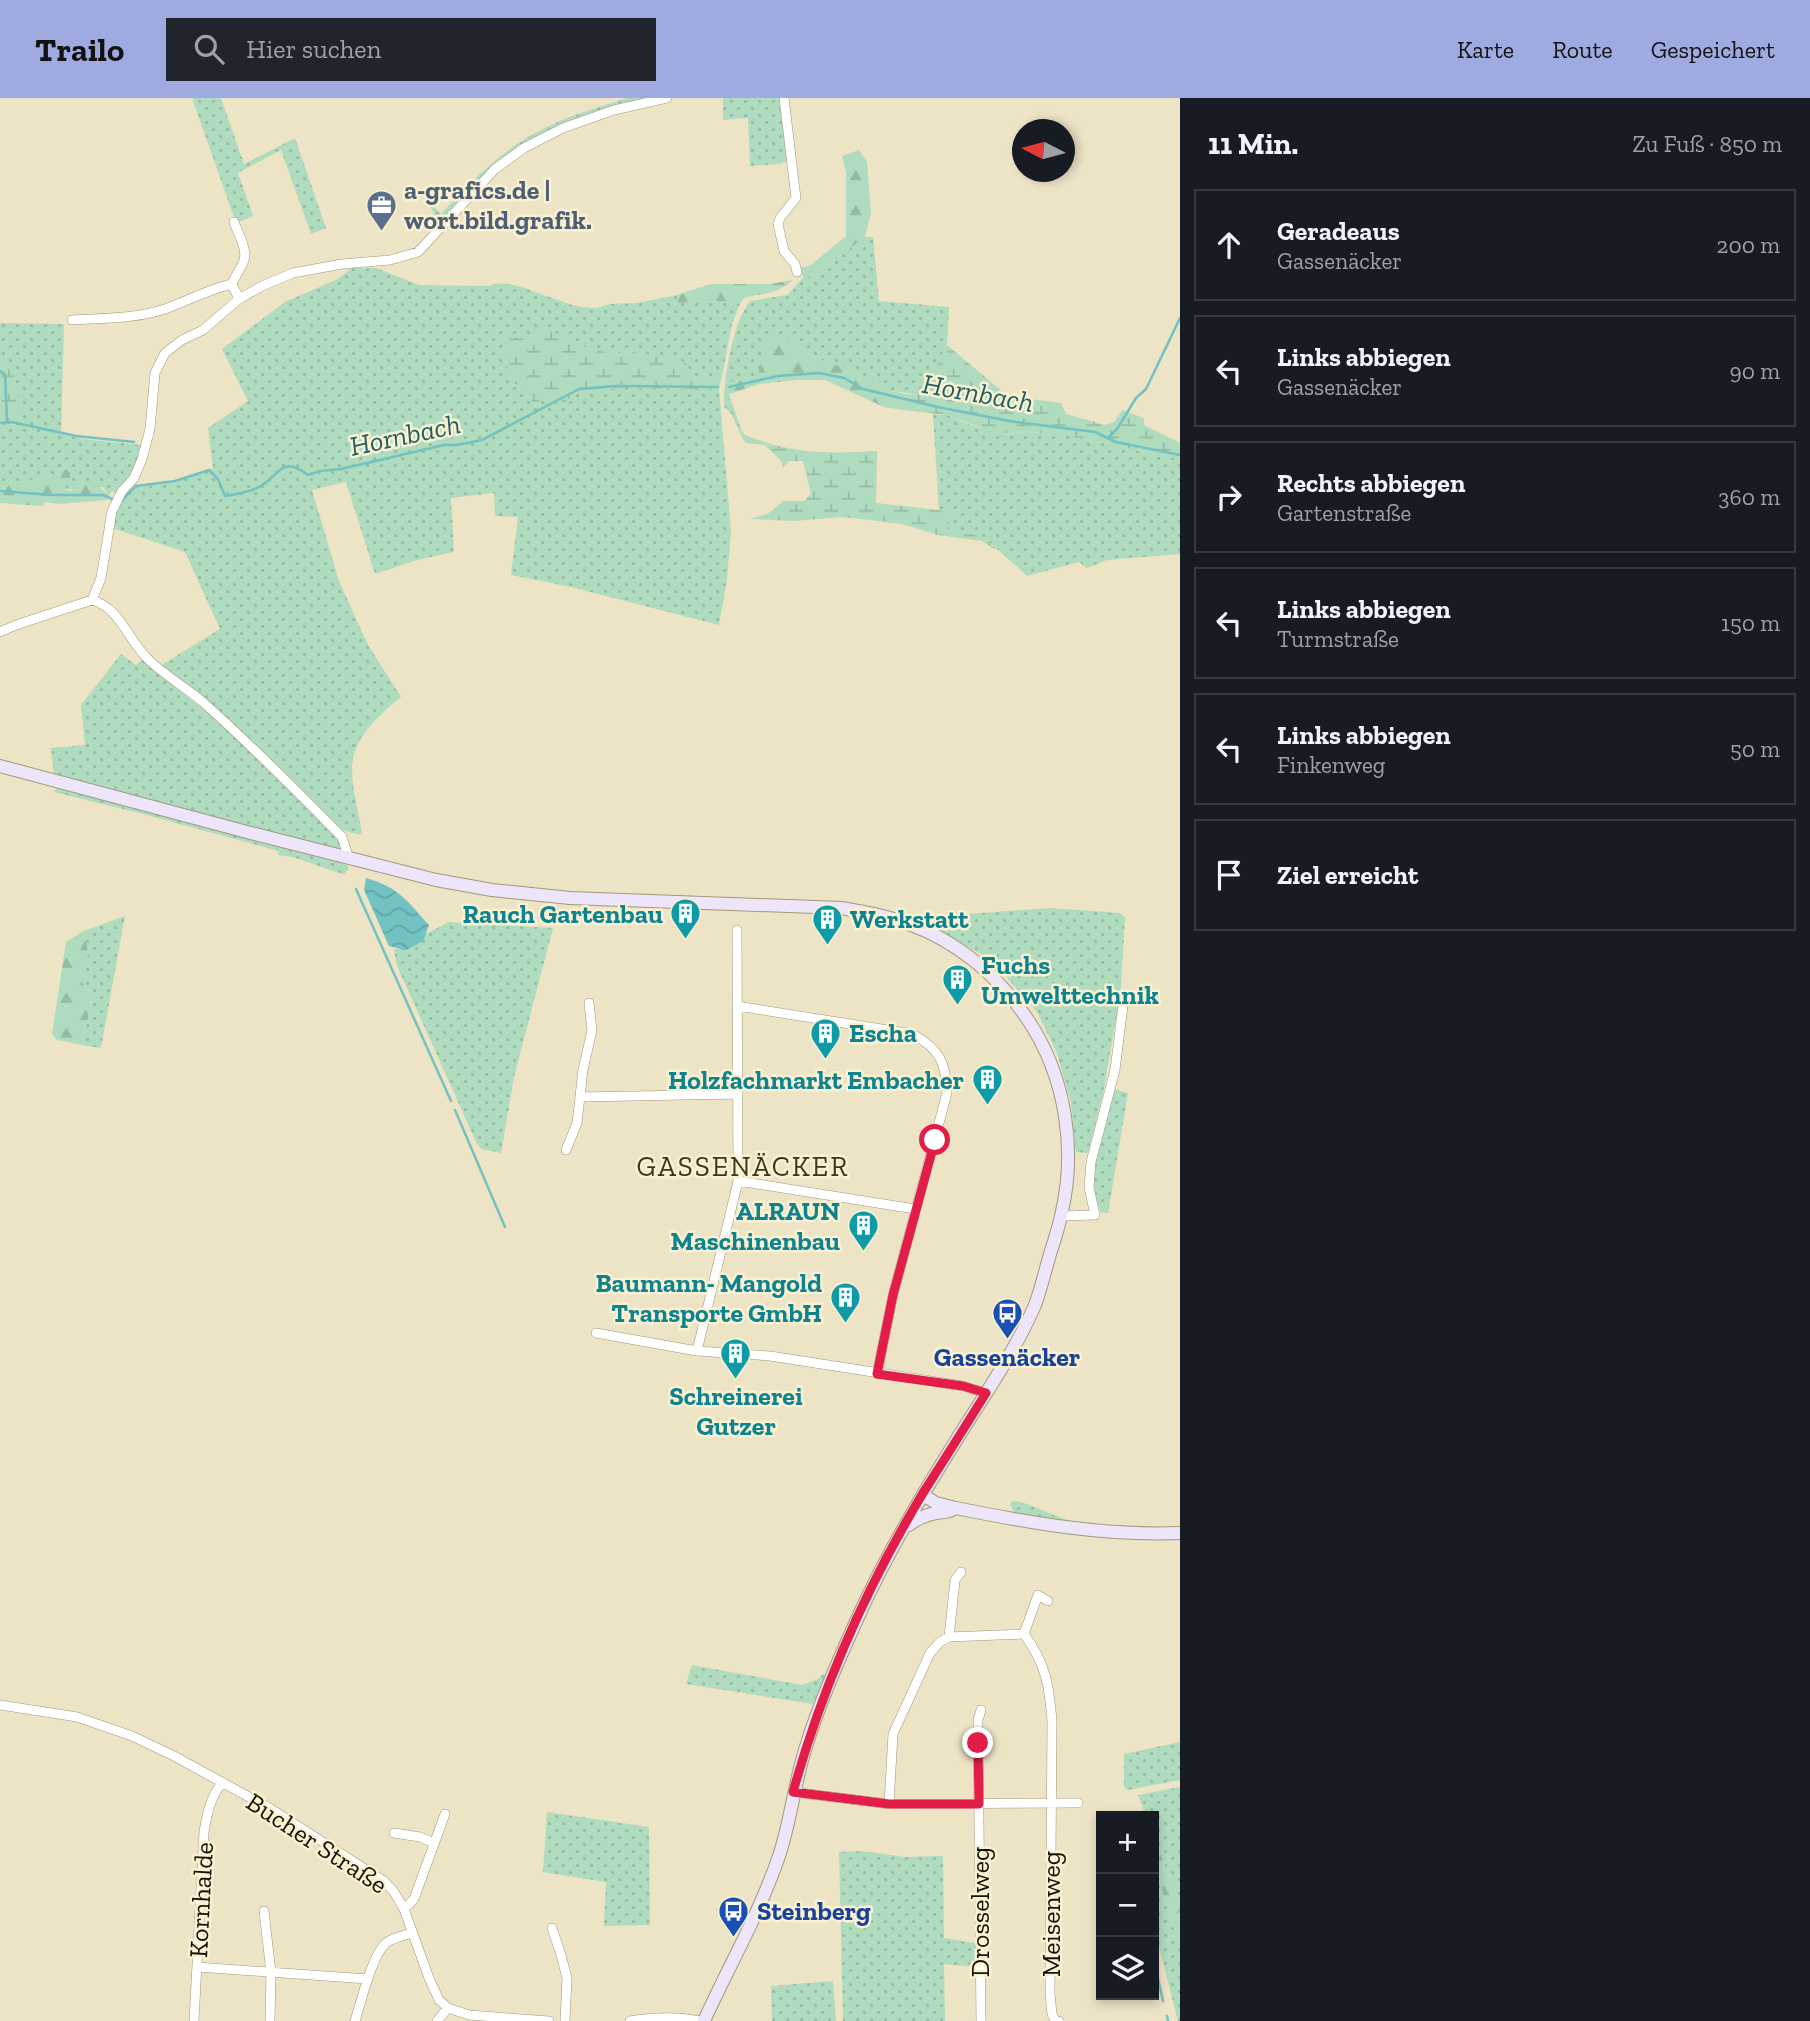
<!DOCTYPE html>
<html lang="de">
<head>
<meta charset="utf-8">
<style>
	:root { --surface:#171b24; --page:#20242c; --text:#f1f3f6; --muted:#9ea1a6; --line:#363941; --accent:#9fabe0 }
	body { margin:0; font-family:"Zilla Slab",serif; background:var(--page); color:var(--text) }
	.controls { position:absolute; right:21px; bottom:21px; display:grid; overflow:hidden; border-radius:0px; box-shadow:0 4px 10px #0003 }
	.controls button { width:63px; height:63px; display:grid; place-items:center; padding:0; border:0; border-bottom:2px solid var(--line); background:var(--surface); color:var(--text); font:35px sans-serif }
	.compass { position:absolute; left:1012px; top:21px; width:63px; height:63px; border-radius:50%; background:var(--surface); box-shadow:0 4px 10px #0003; rotate:276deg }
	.stop { position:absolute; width:21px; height:21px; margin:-16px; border:5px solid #e11d48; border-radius:50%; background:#fff }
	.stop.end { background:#e11d48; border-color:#fff; box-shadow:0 2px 7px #0008 }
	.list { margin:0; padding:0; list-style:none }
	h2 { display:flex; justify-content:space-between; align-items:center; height:91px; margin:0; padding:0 28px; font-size:30px }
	h2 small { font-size:23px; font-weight:400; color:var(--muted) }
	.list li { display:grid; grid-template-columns:46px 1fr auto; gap:21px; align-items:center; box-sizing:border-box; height:112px; margin:0 14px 14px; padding:0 14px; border:2px solid var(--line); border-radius:0px }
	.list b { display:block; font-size:26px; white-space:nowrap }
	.list p { margin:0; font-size:23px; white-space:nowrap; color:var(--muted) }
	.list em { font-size:23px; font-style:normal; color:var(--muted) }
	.icon { flex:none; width:38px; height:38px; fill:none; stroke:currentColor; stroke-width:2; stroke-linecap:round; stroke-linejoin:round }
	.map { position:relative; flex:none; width:1180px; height:1923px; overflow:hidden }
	header { display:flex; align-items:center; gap:42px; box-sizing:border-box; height:98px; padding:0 35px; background:var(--accent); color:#111 }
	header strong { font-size:33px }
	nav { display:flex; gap:38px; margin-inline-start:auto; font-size:24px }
	.search { width:490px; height:63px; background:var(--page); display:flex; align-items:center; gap:18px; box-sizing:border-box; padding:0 24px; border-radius:0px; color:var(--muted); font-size:26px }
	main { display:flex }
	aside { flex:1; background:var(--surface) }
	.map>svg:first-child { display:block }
	.grass { fill:url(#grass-dots) }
	.forest { fill:url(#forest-firs) }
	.wetland { fill:url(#wetland-marsh) }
	.water { fill:url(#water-waves) }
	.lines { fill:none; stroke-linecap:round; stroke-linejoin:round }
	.stream { stroke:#72c1c3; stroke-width:2.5 }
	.street-casing { stroke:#a1987c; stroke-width:10 }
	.secondary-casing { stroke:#a1987c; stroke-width:14 }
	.street { stroke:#fff; stroke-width:9 }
	.secondary { stroke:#ede6fa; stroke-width:12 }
	.route { stroke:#e11d48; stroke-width:9 }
	.labels { text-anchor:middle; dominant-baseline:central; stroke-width:5; stroke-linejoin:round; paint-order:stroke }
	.service-label { font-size:26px; font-weight:bold; fill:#4e5e75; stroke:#faf1d2; text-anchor:start }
	.culture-label { font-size:26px; font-weight:bold; fill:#0d838f; stroke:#faf1d2; text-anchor:end }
	.transit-label { font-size:26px; font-weight:bold; fill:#164399; stroke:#faf1d2 }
	.street-label { font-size:26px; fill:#151207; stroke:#faf1d2 }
	.water-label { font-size:28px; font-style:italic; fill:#1e5f62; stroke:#faf1d2 }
	.neighbourhood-label { font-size:28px; letter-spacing:2px; fill:#3d351c; stroke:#faf1d2 }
</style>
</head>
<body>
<header>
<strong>Trailo</strong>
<div class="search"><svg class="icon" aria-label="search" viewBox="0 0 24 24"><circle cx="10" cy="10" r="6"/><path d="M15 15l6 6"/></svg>Hier suchen</div>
<nav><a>Karte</a><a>Route</a><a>Gespeichert</a></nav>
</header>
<main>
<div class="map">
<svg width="1180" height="1923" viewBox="0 0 1180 1923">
	<defs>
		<pattern id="grass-dots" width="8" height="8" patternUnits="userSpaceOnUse" patternTransform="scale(1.75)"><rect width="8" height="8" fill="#afdbbe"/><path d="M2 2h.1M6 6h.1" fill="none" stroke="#96bba2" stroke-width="1.8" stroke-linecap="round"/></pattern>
		<pattern id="forest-firs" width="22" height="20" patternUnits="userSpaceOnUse" patternTransform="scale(1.75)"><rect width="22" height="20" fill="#afdbbe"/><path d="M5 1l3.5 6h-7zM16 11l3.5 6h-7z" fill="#96bba2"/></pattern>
		<pattern id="wetland-marsh" width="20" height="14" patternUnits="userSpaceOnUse" patternTransform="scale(1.75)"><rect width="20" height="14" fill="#afdbbe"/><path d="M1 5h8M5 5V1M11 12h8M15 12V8" fill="none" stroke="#96bba2"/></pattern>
		<pattern id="water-waves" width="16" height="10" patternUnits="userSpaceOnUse" patternTransform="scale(1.75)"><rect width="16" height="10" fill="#72c1c3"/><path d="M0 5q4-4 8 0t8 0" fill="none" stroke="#62a5a6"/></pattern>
	</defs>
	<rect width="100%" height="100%" fill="#ede3c5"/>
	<!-- grass -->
	<path class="grass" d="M 192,0 L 221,0 L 244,66 L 295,40 L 326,130 L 311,136 L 281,52 L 238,75 L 253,118 L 236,125 Z
		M 628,0 L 657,0 L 609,11 L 491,71 L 454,107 L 440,125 L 429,107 L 431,106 L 441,116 C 470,85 502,51 541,32 C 568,18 598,9 628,0 Z
		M 723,0 L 781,0 L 787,63 L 779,66 L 750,68 L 748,20 L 723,22 Z
		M 865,139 L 873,139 L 879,203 L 949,209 L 947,247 L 921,297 L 887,292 L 851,271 L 829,265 L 814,259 L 785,239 L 762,243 L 763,259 L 758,278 L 725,285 C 728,261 735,222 750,203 L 787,197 L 803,180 L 815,177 Z
		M 352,170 L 376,170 L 419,187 L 489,188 C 517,174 577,224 609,206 L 637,205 L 677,197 L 678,205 L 725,203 L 740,206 L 732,226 L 721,283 L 693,278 L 649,256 L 608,255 L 582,248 L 541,229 L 540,237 L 526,244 L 505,235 L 526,290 L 532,298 L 532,309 L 543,299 L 568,301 L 583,293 L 617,290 L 719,291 L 731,433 L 727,481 L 719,527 L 571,489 L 511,477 L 518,419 L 495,418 L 494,395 L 451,400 L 454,454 L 417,462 L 375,476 L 346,384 L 312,392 L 339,483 L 368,547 L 401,599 C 379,617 352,640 352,671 C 352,693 359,715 362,737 L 340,732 L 160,568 L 220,531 L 185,454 L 112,430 L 119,405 L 137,389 L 175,384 L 213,370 L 208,330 L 248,303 L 222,251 L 285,204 L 338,181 Z
		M 0,225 L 64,226 L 61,336 L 83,341 L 142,347 L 133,374 L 117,396 L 112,393 L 109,398 L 103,389 L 63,392 L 64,371 L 49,378 L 0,389 L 0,326 L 20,326 L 7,261 L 0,259 Z
		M 933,316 L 947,317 L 973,328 L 1007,336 L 1025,334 L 1058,336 L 1180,361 L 1180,456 L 1107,462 L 1087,470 L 1079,464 L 1027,478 L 984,439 L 948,431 L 950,416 L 939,412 Z
		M 121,556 L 136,567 L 142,561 L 233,636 L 284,684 L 338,741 L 341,745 L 340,749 L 336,752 L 58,680 L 54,676 L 51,650 L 85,647 L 81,607 Z
		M 61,688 L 339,763 L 347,768 L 349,771 L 344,776 L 339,775 L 293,759 L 278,757 L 279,753 L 147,717 L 54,694 L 56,691 Z
		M 1050,810 L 1119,815 L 1125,819 L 1120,907 L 1116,921 L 1103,996 L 1088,1055 L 1076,1054 L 1071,1005 L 1057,955 L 1037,914 L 992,863 L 939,831 L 942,824 L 955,817 Z
		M 125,818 L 101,950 L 82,947 L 93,898 L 82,885 L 88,854 L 84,833 Z
		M 449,824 L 553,830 L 514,979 L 501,1055 L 482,1051 L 477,1046 L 397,868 L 394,852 Z
		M 1114,991 L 1128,995 L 1108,1115 L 1101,1114 C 1083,1080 1104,1026 1114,991 Z
		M 1014,1403 C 1033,1405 1050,1418 1069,1422 L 1070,1425 L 1016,1418 L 1010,1406 Z
		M 692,1567 L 802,1587 L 818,1581 L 823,1576 L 825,1577 L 813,1606 L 686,1586 Z
		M 1180,1644 L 1180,1682 L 1128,1692 L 1124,1689 L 1124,1656 Z
		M 1180,1689 L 1180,1806 L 1154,1739 L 1154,1718 L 1146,1718 L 1138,1697 Z
		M 547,1714 L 649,1729 L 650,1827 L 604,1828 L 606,1784 L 543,1774 Z
		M 862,1753 L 905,1759 L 943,1758 L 944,1840 L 975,1845 L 975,1869 L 944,1866 L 945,1923 L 843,1923 L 839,1754 Z
		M 1154,1768 L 1180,1848 L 1180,1923 L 1178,1923 L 1154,1830 Z
		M 833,1883 L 836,1923 L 772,1923 L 771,1888 Z"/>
	<!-- forest -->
	<path class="forest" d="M 859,52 L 867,64 L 871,115 L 865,139 L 815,177 L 803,180 L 801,170 L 811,167 L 846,138 L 846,74 L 842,58 Z
		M 793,182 C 780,195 761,196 744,200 L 740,206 L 725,203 L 678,205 L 677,197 L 711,186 L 770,186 Z
		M 770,236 L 785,239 L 814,259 L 829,265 L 851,271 L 887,292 L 906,296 L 903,312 L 884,309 L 825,282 L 797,282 L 759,286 L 724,298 L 725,285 L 758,278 L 762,259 L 762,243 Z
		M 64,370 L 70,375 L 70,381 L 64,392 L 71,393 L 82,383 C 94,385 102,389 109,398 L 107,402 L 59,406 L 45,404 L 43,408 L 0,405 L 0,389 L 49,378 Z
		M 84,833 L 88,854 L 82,885 L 93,897 L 82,947 L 57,942 L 52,936 L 66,844 Z
		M 1154,1739 L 1180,1806 L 1180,1848 L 1154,1768 Z"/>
	<!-- wetland -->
	<path class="wetland" d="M 541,228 L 582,248 L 608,255 L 649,256 L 685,264 L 693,278 L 721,283 L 719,291 L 617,290 L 583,293 L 568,301 L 564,308 L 543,299 L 532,311 C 532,290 526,290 508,283 L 505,234 L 526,244 L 540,237 Z
		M 947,247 L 1003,294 L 1023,300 L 1061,305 L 1066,316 L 1105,327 L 1115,323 L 1122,312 L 1144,320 L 1144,327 L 1180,345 L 1180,361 L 1058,336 L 1025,334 L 997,336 L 947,317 L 903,312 L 906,296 L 921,297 Z
		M 0,259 L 7,261 C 18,278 20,306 20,326 L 0,326 Z
		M 729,296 L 741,331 L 745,337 C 792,356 828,356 877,353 L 876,405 L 939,412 L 950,416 L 948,431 L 984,439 L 998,453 L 982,443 L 938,437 L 902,426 L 870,422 L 841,419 L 795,423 L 751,421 L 769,415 L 783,403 L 804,403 L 811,396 L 803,363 L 789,363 L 783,370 L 781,363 L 765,347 L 746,345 C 737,334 736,317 724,309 L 724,298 Z"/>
	<!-- water -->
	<path class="water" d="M 366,780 C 400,790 406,802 429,827 L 423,843 L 406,852 L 389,848 L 364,792 Z"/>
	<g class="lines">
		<!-- stream -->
		<path class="stream" d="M 0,273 L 5,277 L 7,323
			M 729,289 L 778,278 L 819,275 L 844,280 L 863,291 L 938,309 L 1009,323 L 1095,334 L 1116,344 L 1180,357
			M 0,325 L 12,324 L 76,338 L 134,344
			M 1109,339 L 1117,331 L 1136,300 L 1146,291 L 1180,220
			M 0,393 L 52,397 L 103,397 L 112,401
			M 122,402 L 136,388 L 175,383 L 209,372 L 218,381 L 225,398 C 235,396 247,395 257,390 C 279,380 280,355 308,377 L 320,373 L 341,371 L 444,347 L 457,347 L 482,342 L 579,291 L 616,288 L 718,289
			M 356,791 L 451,1003
			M 455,1012 L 505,1129
			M 1154,1862 L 1163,1903
			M 1167,1918 L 1168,1923"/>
		<defs>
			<path id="street" d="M 784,0 L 796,100 L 780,120 L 778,126 L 784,153 L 795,166 L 797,174
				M 234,124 C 238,136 249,153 243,165 C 240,172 235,178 232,186 L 239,201
				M 72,222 C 103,220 135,221 165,211 C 188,203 209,191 232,186
				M 92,502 L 101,480 L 112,413 L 122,393 L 134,380 L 142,361 L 150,331 L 155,275 L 165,255 L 182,242 L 203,232 L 239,201 L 262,188 L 293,175 L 342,166 L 390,162 L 418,154 L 495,71 L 524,50 L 563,30 L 614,12 L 667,0
				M 0,534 L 16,527 L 92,502 C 120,510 127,540 146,559 C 163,577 186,589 204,605 C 252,648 297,693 342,739 L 349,761
				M 737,908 L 913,936 C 940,952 946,964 947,995 L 893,1197 L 877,1276
				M 580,999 L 738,996
				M 566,1052 L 577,1025 L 583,972 L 592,932 L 589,905
				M 738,1083 L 915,1111
				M 1062,1118 L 1095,1117 L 1089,1089 L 1091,1064 L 1115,972 L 1124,899
				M 596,1235 L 697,1253 L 770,1258 L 963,1288 L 986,1295
				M 697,1253 L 738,1083 L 737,832
				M 1024,1536 L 1038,1497 L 1048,1503
				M 949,1539 L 955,1482 L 961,1474
				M 0,1607 L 77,1619 L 132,1638 L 174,1658 L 271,1711 L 384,1783 L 394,1794 L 404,1811 L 429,1880 L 439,1902 L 448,1910 L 469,1917 L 549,1923
				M 793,1694 L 889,1706 L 1078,1705
				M 889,1706 L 893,1636 L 930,1555 L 940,1544 L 949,1539 L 1024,1536 C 1046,1566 1049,1587 1052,1623 L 1050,1896 L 1052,1916 L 1055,1922 L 1059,1923
				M 394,1735 L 420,1739 L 434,1745
				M 404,1811 L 414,1801 L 445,1716
				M 264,1813 L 271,1875 L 270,1923
				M 552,1830 L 561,1857 L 567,1880 L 565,1923
				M 197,1869 L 368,1881
				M 194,1923 L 204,1734 C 207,1716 210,1700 222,1685
				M 355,1923 C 361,1904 372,1857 386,1845 C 394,1839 403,1838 412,1835
				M 437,1923 L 448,1910
				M 630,1923 C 654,1919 676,1918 700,1923
				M 981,1923 L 978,1622 L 981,1612"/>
			<path id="secondary" d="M 0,668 L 247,734 L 436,782 L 492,792 L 570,800 L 842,810 C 863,814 885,817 906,825 C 956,842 999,878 1028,922 C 1066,979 1077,1052 1061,1118 C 1058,1131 1054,1144 1050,1156 C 1045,1173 1041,1191 1035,1207 C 1016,1251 988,1292 962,1333 C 925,1392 888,1453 859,1517 C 840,1559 818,1608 805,1652 C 794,1687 790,1727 778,1761 C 759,1816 728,1870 704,1923
				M 923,1397 L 936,1405 L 956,1410 C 1030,1425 1104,1438 1180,1435
				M 907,1428 C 916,1422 924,1417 936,1415 C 943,1414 947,1415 954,1411"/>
		</defs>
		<!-- street casing -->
		<use href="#street" class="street-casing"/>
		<!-- secondary casing -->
		<use href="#secondary" class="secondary-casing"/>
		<!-- street -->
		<use href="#street" class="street"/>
		<!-- secondary -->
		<use href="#secondary" class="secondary"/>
	</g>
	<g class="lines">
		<!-- route -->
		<path class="route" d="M 935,1042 L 893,1197 L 877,1276 L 963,1288 L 986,1295 C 965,1329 944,1362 923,1395 C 867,1488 822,1590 793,1694 L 889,1706 L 979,1706 L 978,1645"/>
	</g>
	<!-- icons -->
	<defs>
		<symbol id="office-pin" viewBox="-11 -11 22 30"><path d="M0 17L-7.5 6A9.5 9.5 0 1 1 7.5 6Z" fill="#5c6f8a" stroke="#faf1d2"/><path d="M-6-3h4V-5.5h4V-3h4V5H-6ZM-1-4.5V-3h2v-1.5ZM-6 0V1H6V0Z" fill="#fff"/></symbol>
		<symbol id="building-pin" viewBox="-11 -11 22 30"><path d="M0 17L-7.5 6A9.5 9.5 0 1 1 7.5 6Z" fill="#0f9aa8" stroke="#faf1d2"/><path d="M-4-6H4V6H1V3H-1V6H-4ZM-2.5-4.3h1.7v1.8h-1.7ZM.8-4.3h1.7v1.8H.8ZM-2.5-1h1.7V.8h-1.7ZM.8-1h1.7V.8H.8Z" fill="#fff"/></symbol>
		<symbol id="bus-pin" viewBox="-11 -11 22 30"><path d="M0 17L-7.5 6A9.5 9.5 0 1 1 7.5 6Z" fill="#1a4fb4" stroke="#faf1d2"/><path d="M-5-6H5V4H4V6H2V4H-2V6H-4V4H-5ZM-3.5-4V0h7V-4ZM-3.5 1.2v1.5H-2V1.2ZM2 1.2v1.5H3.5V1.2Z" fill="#fff"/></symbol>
	</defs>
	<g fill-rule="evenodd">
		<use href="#office-pin" x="364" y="90" width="35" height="47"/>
		<use href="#building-pin" x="668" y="798" width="35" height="47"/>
		<use href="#building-pin" x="810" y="804" width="35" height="47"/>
		<use href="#building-pin" x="940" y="864" width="35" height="47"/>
		<use href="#building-pin" x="808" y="918" width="35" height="47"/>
		<use href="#building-pin" x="970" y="964" width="35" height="47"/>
		<use href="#building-pin" x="846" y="1110" width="35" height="47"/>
		<use href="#building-pin" x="828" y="1182" width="35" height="47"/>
		<use href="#bus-pin" x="990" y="1198" width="35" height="47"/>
		<use href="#building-pin" x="718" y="1238" width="35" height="47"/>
		<use href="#bus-pin" x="716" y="1796" width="35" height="47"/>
	</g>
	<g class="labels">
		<!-- service labels -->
		<g class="service-label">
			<text x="404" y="92">a-grafics.de |<tspan x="404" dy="30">wort.bild.grafik.</tspan></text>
		</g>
		<!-- culture labels -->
		<g class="culture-label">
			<text x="663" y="816">Rauch Gartenbau</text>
			<text x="850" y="821" text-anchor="start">Werkstatt</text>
			<text x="981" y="867" text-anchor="start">Fuchs<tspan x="981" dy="30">Umwelttechnik</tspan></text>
			<text x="849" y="935" text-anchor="start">Escha</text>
			<text x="964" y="982">Holzfachmarkt Embacher</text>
			<text x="840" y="1113">ALRAUN<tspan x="840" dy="30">Maschinenbau</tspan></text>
			<text x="822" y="1185">Baumann- Mangold<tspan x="822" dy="30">Transporte GmbH</tspan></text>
			<text x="736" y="1298" text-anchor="middle">Schreinerei<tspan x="736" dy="30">Gutzer</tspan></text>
		</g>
		<!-- transit labels -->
		<g class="transit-label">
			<text x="1007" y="1259">Gassenäcker</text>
			<text x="757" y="1813" text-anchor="start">Steinberg</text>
		</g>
		<!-- street labels -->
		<g class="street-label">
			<text transform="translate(317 1745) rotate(33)">Bucher Straße</text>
			<text transform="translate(201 1802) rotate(-87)">Kornhalde</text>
			<text transform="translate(980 1814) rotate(-90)">Drosselweg</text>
			<text transform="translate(1051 1816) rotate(-90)">Meisenweg</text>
		</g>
		<!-- water labels -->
		<g class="water-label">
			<text transform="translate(978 295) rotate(10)">Hornbach</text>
			<text transform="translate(405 337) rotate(-12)">Hornbach</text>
		</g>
		<!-- neighbourhood labels -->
		<g class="neighbourhood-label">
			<text x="743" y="1068">GASSENÄCKER</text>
		</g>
	</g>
</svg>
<div class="controls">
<button>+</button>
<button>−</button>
<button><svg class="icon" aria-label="layers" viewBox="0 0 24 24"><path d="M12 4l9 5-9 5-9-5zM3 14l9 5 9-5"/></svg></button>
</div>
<svg class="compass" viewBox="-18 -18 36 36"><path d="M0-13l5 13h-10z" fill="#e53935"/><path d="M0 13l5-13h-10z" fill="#9ea1a6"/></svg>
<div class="stop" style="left:935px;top:1042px"></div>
<div class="stop end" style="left:978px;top:1645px"></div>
</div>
<aside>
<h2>11 Min.<small>Zu Fuß · 850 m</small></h2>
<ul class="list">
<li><svg class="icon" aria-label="ahead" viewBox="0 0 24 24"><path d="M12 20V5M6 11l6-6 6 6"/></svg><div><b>Geradeaus</b><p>Gassenäcker</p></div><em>200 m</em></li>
<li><svg class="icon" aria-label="left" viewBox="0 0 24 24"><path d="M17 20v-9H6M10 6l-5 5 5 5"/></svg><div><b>Links abbiegen</b><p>Gassenäcker</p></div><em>90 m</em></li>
<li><svg class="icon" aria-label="right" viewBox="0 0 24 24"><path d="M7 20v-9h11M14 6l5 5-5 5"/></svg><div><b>Rechts abbiegen</b><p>Gartenstraße</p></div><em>360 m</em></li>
<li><svg class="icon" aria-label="left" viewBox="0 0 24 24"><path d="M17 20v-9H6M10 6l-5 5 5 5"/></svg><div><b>Links abbiegen</b><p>Turmstraße</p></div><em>150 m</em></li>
<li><svg class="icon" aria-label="left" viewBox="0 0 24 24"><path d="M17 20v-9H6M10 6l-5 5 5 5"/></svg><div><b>Links abbiegen</b><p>Finkenweg</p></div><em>50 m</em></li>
<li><svg class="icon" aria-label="arrive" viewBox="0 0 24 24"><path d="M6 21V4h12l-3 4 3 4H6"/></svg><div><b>Ziel erreicht</b></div></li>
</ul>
</aside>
</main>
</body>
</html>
